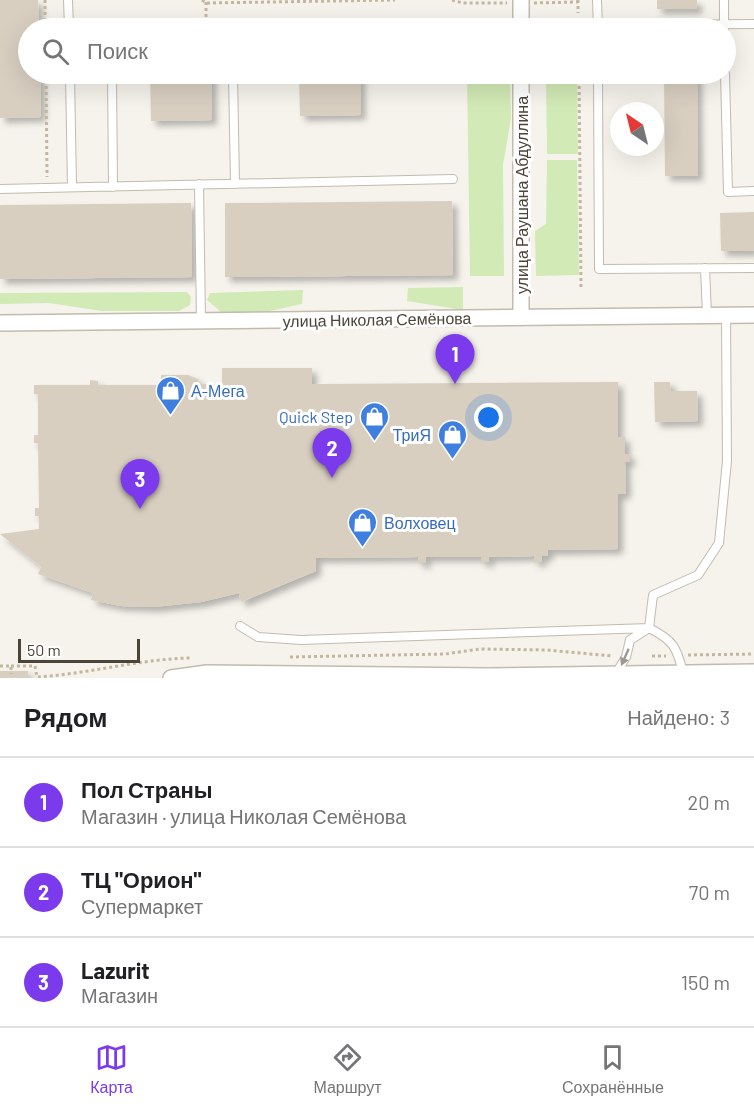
<!DOCTYPE html>
<html lang="ru">
<head>
<meta charset="utf-8">
<style>
	:root { --surface:#fff; --page:#f2f2f2; --text:#202124; --muted:#757577; --line:#e0e0e0; --accent:#7c3aed }
	body { margin:0; font-family:Barlow,sans-serif; background:var(--page); color:var(--text) }
	.compass { position:absolute; left:610px; top:102px; width:54px; height:54px; border-radius:50%; background:var(--surface); box-shadow:0 6px 24px #0002; rotate:325deg }
	.scale { position:absolute; left:18px; bottom:15px; width:122px; box-sizing:border-box; padding-left:6px; border:3px solid #4b4439; border-top:0; font-size:16px; line-height:21px; white-space:nowrap; color:#4b4439; -webkit-text-stroke:4px #fff; paint-order:stroke }
	.you { position:absolute; left:489px; top:418px; width:21px; height:21px; margin:-15px; border:4px solid #fff; border-radius:50%; background:#1a73e8; box-shadow:0 0 0 9px #1a73e833 }
	.badge { display:grid; place-items:center; width:39px; height:39px; border-radius:50%; background:var(--accent); color:#fff; font-size:20px; font-weight:700 }
	.pin { position:absolute; translate:-50% -50px; filter:drop-shadow(0 2px 3px #0008) }
	.pin::after { content:''; position:absolute; top:32px; width:21px; height:18px; background:inherit; clip-path:polygon(0 0,100% 0,50% 100%) }
	.list { margin:0; padding:0; list-style:none }
	h2 { display:flex; justify-content:space-between; align-items:center; height:78px; margin:0; padding:0 24px; font-size:26px }
	h2 small { font-size:20px; font-weight:400; color:var(--muted) }
	.list li { display:grid; grid-template-columns:39px 1fr auto; gap:18px; align-items:center; box-sizing:border-box; height:90px; padding:0 24px; border-top:2px solid var(--line) }
	.list b { display:block; font-size:22px; white-space:nowrap }
	.list p { margin:0; font-size:20px; white-space:nowrap; color:var(--muted) }
	.list em { font-size:20px; font-style:normal; color:var(--muted) }
	.icon { flex:none; width:33px; height:33px; fill:none; stroke:currentColor; stroke-width:2; stroke-linecap:round; stroke-linejoin:round }
	.map { position:relative; flex:none; width:754px; height:678px; overflow:hidden }
	.search { position:absolute; background:var(--surface); box-shadow:0 6px 24px #0002; left:18px; right:18px; top:18px; height:66px; display:flex; align-items:center; gap:15px; box-sizing:border-box; padding:0 21px; border-radius:33px; color:var(--muted); font-size:22px }
	.sheet { height:348px; background:var(--surface) }
	nav { display:flex; justify-content:space-around; align-items:center; box-sizing:border-box; height:84px; border-top:2px solid var(--line); background:var(--surface); font-size:16px; color:var(--muted) }
	nav a { display:grid; justify-items:center; gap:3px }
	nav .on { color:var(--accent) }
	.map>svg:first-child { display:block }
	.green { fill:#d2eab5 }
	.building { fill:#d8cfc1; filter:url(#shadow) }
	.lines { fill:none; stroke-linecap:round; stroke-linejoin:round }
	.service-casing { stroke:#c2bbae; stroke-width:10 }
	.minor-casing { stroke:#c2bbae; stroke-width:18 }
	.path { stroke:#c4b79f; stroke-width:3; stroke-dasharray:3 3; stroke-linecap:butt }
	.service { stroke:#fff; stroke-width:8 }
	.minor { stroke:#fff; stroke-width:15 }
	.oneway { fill:#9c9892 }
	.labels { text-anchor:middle; dominant-baseline:central; stroke-width:6; stroke-linejoin:round; paint-order:stroke }
	.street-label { font-size:16px; fill:#4b4439; stroke:#fff }
	.shop-label { font-size:16px; fill:#366cbe; stroke:#fff; text-anchor:start }
</style>
</head>
<body>
<div class="map">
<svg width="754" height="678" viewBox="0 0 754 678">
	<defs>
		<filter id="shadow"><feDropShadow dx="5" dy="5" stdDeviation="3" flood-color="#0004"/></filter>
	</defs>
	<rect width="100%" height="100%" fill="#f6f3ec"/>
	<!-- green -->
	<path class="green" d="M 467,74 L 510,74 L 511,118 L 503,165 L 504,276 L 470,276 Z
		M 536,74 L 577,74 L 578,154 L 547,154 L 546,78 Z
		M 547,160 L 577,160 L 579,275 L 536,276 L 535,231 L 546,224 Z
		M 463,287 L 463,310 L 407,301 L 408,288 Z
		M 303,290 L 302,304 L 256,314 L 221,312 L 207,300 L 210,293 Z
		M 187,292 L 191,297 L 190,305 L 179,311 L 102,311 L 49,303 L 0,304 L 0,293 Z"/>
	<!-- building -->
	<path class="building" d="M 0,0 L 38,0 L 39,28 L 28,28 L 28,74 L 40,74 L 41,117 L 0,118 Z
		M 657,0 L 697,0 L 697,9 L 657,9 Z
		M 150,74 L 211,74 L 212,120 L 151,121 Z
		M 299,74 L 360,74 L 361,115 L 300,116 Z
		M 664,74 L 697,74 L 698,176 L 665,176 Z
		M 452,201 L 453,275 L 225,277 L 225,203 Z
		M 191,203 L 192,277 L 0,279 L 0,205 Z
		M 754,212 L 754,251 L 721,251 L 720,213 Z
		M 222,368 L 312,368 L 312,384 L 618,382 L 618,437 L 625,437 L 625,454 L 630,454 L 630,462 L 625,462 L 626,494 L 618,494 L 618,549 L 548,550 L 548,556 L 542,556 L 541,562 L 534,562 L 534,556 L 489,557 L 489,562 L 481,562 L 481,557 L 426,557 L 426,563 L 418,563 L 418,557 L 316,558 L 316,571 L 241,602 L 239,593 L 201,602 L 154,607 L 121,606 L 91,600 L 93,593 L 38,574 L 41,567 L 0,534 L 39,529 L 39,516 L 35,516 L 35,508 L 39,508 L 38,443 L 34,443 L 34,435 L 38,435 L 38,394 L 34,394 L 34,385 L 90,385 L 90,380 L 98,381 L 98,385 L 161,385 L 161,375 L 188,375 L 198,379 L 198,384 L 222,384 Z
		M 654,382 L 670,382 L 671,391 L 697,391 L 698,421 L 655,422 Z
		M 0,671 L 28,671 L 28,678 L 0,678 Z"/>
	<g class="lines">
		<defs>
			<path id="service" d="M 68,0 L 69,28
				M 597,0 L 598,28
				M 261,28 L 754,24
				M 724,28 L 724,0
				M 70,74 L 72,187
				M 112,74 L 113,187
				M 233,74 L 235,184
				M 598,74 L 599,269 L 754,268
				M 725,74 L 728,192 L 754,191
				M 199,184 L 201,321
				M 0,189 L 453,179
				M 705,268 L 707,315
				M 240,626 L 258,637 L 301,640 L 649,628 L 653,595 L 698,575 L 719,543 L 727,461 L 726,315
				M 615,675 L 626,657 L 630,640 L 649,628 C 673,640 677,647 683,673"/>
			<path id="minor" d="M 521,0 L 521,28
				M 521,74 L 521,317
				M 0,323 L 754,315
				M 171,678 L 207,673 L 487,676 L 754,672"/>
		</defs>
		<!-- service casing -->
		<use href="#service" class="service-casing"/>
		<!-- minor casing -->
		<use href="#minor" class="minor-casing"/>
		<!-- path -->
		<path class="path" d="M 45,0 L 45,28
			M 202,0 L 206,3 L 395,0
			M 452,0 L 463,3 L 507,3
			M 578,0 L 578,13
			M 206,2 L 206,28
			M 534,3 L 578,2
			M 46,74 L 47,177
			M 579,74 L 581,289
			M 688,655 L 754,654
			M 652,656 L 666,656
			M 290,657 L 445,654 L 480,649 L 547,650 L 612,656
			M 0,666 L 11,666 L 11,674
			M 11,666 L 35,666 L 37,677 C 88,674 139,659 190,658"/>
		<!-- service -->
		<use href="#service" class="service"/>
		<!-- minor -->
		<use href="#minor" class="minor"/>
	</g>
	<!-- one-way arrows -->
	<defs><path id="oneway-solid" d="M-6-.8H1V-3.2L6.5 0L1 3.2V.8H-6Z" transform="scale(1.5)"/></defs>
	<use class="oneway" href="#oneway-solid" transform="translate(625 657) rotate(114)"/>
	<!-- icons -->
	<defs>
		<symbol id="shop-pin" viewBox="-11 -11 22 30"><path d="M0 17L-7.5 6A9.5 9.5 0 1 1 7.5 6Z" fill="#3f7fe0" stroke="#fff"/><path d="M-5-2.5h2.3a2.7 3.5 0 0 1 5.4 0H5L5.5 6h-11ZM-1.5-2.5h3a1.5 2.3 0 0 0-3 0Z" fill="#fff"/></symbol>
	</defs>
	<g fill-rule="evenodd">
		<use href="#shop-pin" x="154" y="374" width="33" height="45"/>
		<use href="#shop-pin" x="358" y="400" width="33" height="45"/>
		<use href="#shop-pin" x="436" y="418" width="33" height="45"/>
		<use href="#shop-pin" x="346" y="506" width="33" height="45"/>
	</g>
	<g class="labels">
		<!-- street labels -->
		<g class="street-label">
			<text transform="translate(521 195) rotate(-90)">улица Раушана Абдуллина</text>
			<text transform="translate(377 319) rotate(-1)">улица Николая Семёнова</text>
		</g>
		<!-- shop labels -->
		<g class="shop-label">
			<text x="191" y="390">А-Мега</text>
			<text x="353" y="416" text-anchor="end">Quick Step</text>
			<text x="431" y="434" text-anchor="end">ТриЯ</text>
			<text x="384" y="522">Волховец</text>
		</g>
	</g>
</svg>
<svg class="compass" viewBox="-18 -18 36 36"><path d="M0-13l5 13h-10z" fill="#e53935"/><path d="M0 13l5-13h-10z" fill="#757577"/></svg>
<div class="scale">50 m</div>
<div class="you"></div>
<div class="pin badge" style="left:455px;top:384px">1</div>
<div class="pin badge" style="left:332px;top:478px">2</div>
<div class="pin badge" style="left:140px;top:509px">3</div>
<div class="search"><svg class="icon" aria-label="search" viewBox="0 0 24 24"><circle cx="10" cy="10" r="6"/><path d="M15 15l6 6"/></svg>Поиск</div>
</div>
<section class="sheet">
<h2>Рядом<small>Найдено: 3</small></h2>
<ul class="list">
<li><span class="badge">1</span><div><b>Пол Страны</b><p>Магазин · улица Николая Семёнова</p></div><em>20 m</em></li>
<li><span class="badge">2</span><div><b>ТЦ &quot;Орион&quot;</b><p>Супермаркет</p></div><em>70 m</em></li>
<li><span class="badge">3</span><div><b>Lazurit</b><p>Магазин</p></div><em>150 m</em></li>
</ul>
</section>
<nav>
<a class="on"><svg class="icon" aria-label="map" viewBox="0 0 24 24"><path d="M3 6l6-2 6 2 6-2v14l-6 2-6-2-6 2zM9 4v14M15 6v14"/></svg>Карта</a>
<a><svg class="icon" aria-label="directions" viewBox="0 0 24 24"><path d="M12 3l9 9-9 9-9-9zM9 14v-3h6M13 9l2 2-2 2"/></svg>Маршрут</a>
<a><svg class="icon" aria-label="saved" viewBox="0 0 24 24"><path d="M7 4h10v16l-5-4-5 4z"/></svg>Сохранённые</a>
</nav>
</body>
</html>
